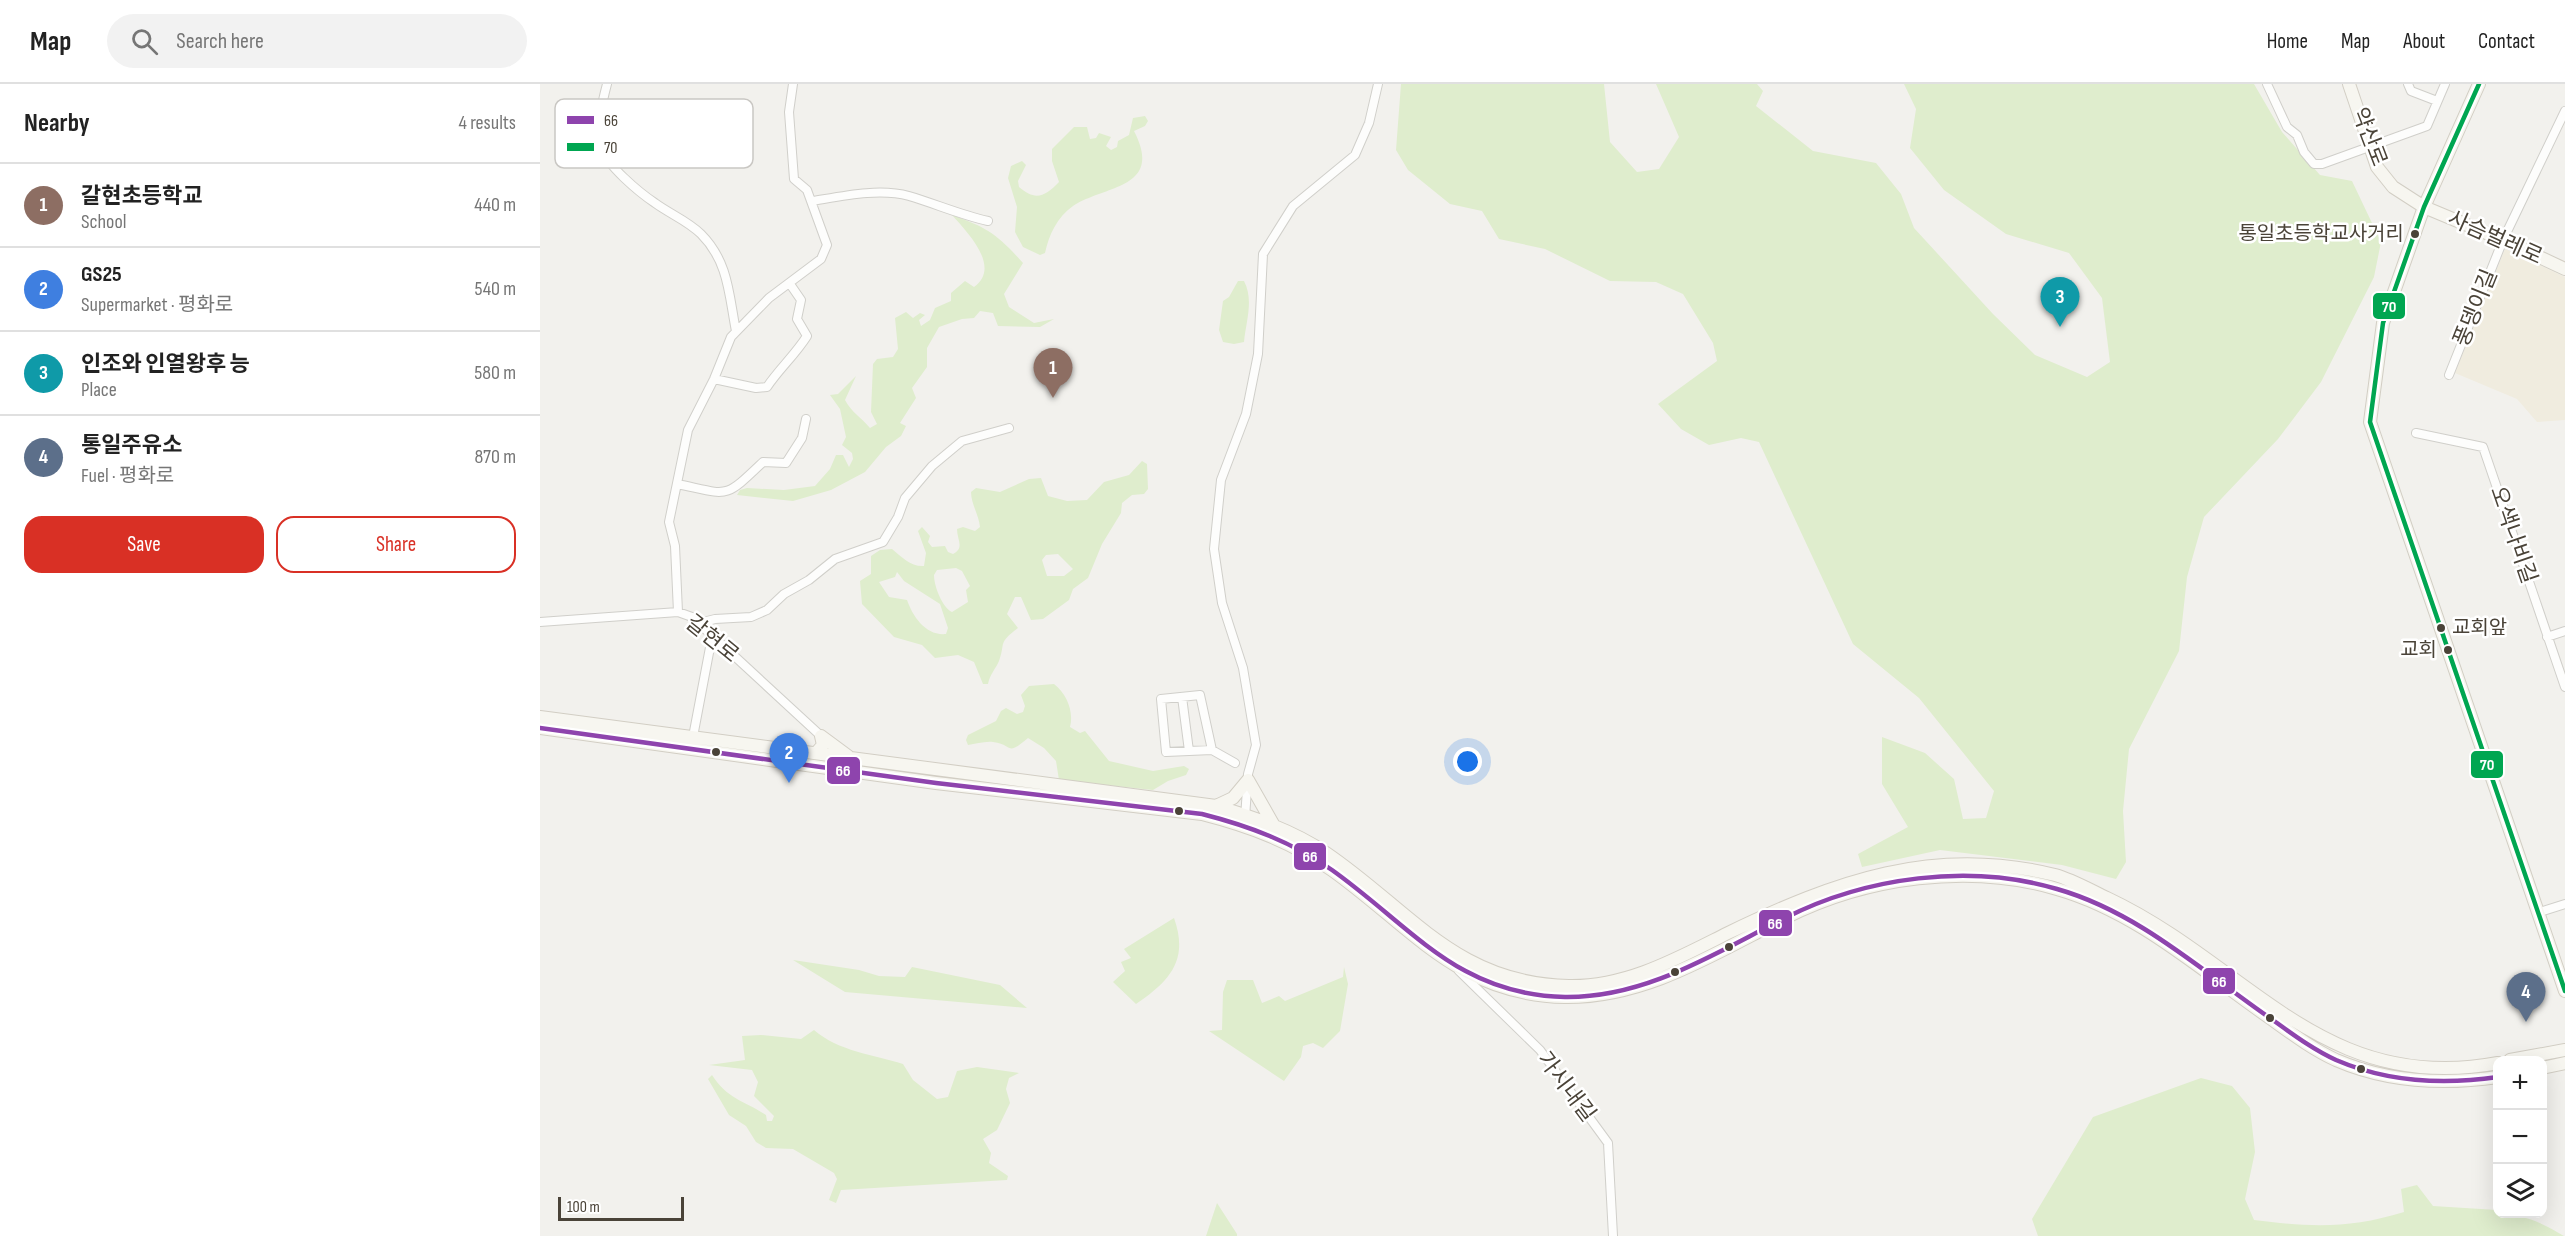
<!DOCTYPE html>
<html lang="en">
<head>
<meta charset="utf-8">
<style>
	:root { --surface:#fff; --page:#f2f2f2; --text:#222; --muted:#767676; --line:#e0e0e0; --accent:#d93025 }
	body { margin:0; font-family:"Sofia Sans Condensed","Noto Sans KR",sans-serif; background:var(--page); color:var(--text) }
	.controls { position:absolute; right:18px; bottom:18px; display:grid; overflow:hidden; border-radius:12px; box-shadow:0 6px 24px #0002 }
	.controls button { width:54px; height:54px; display:grid; place-items:center; padding:0; border:0; border-bottom:2px solid var(--line); background:var(--surface); color:var(--text); font:30px sans-serif }
	.scale { position:absolute; left:18px; bottom:15px; width:126px; box-sizing:border-box; padding-left:6px; border:3px solid #4a4338; border-top:0; font-size:16px; line-height:21px; white-space:nowrap; color:#4a4338; -webkit-text-stroke:4px #fff; paint-order:stroke }
	.you { position:absolute; left:928px; top:678px; width:21px; height:21px; margin:-15px; border:4px solid #fff; border-radius:50%; background:#1a73e8; box-shadow:0 0 0 9px #1a73e833 }
	.badge { display:grid; place-items:center; width:39px; height:39px; border-radius:50%; background:var(--accent); color:#fff; font-size:20px; font-weight:700 }
	.pin { position:absolute; translate:-50% -50px; filter:drop-shadow(0 2px 3px #0008) }
	.pin::after { content:''; position:absolute; top:32px; width:21px; height:18px; background:inherit; clip-path:polygon(0 0,100% 0,50% 100%) }
	.list { margin:0; padding:0; list-style:none }
	h2 { display:flex; justify-content:space-between; align-items:center; height:78px; margin:0; padding:0 24px; font-size:26px }
	h2 small { font-size:20px; font-weight:400; color:var(--muted) }
	.list li { display:grid; grid-template-columns:39px 1fr auto; gap:18px; align-items:center; box-sizing:border-box; height:84px; padding:0 24px; border-top:2px solid var(--line) }
	.list b { display:block; font-size:22px; white-space:nowrap }
	.list p { margin:0; font-size:20px; white-space:nowrap; color:var(--muted) }
	.list em { font-size:20px; font-style:normal; color:var(--muted) }
	.actions { display:flex; gap:12px; padding:18px 24px }
	.actions a { flex:1; padding:14px 0; border:2px solid var(--accent); border-radius:18px; text-align:center; font-size:21px; color:var(--accent) }
	.actions .main { background:var(--accent); color:#fff }
	.icon { flex:none; width:33px; height:33px; fill:none; stroke:currentColor; stroke-width:2; stroke-linecap:round; stroke-linejoin:round }
	.map { position:relative; flex:none; width:2025px; height:1152px; overflow:hidden }
	header { display:flex; align-items:center; gap:36px; box-sizing:border-box; height:84px; padding:0 30px; background:var(--surface); border-bottom:2px solid var(--line) }
	header strong { font-size:28px }
	nav { display:flex; gap:33px; margin-inline-start:auto; font-size:21px }
	.search { width:420px; height:54px; background:var(--page); display:flex; align-items:center; gap:15px; box-sizing:border-box; padding:0 21px; border-radius:33px; color:var(--muted); font-size:22px }
	main { display:flex }
	aside { flex:1; background:var(--surface) }
	.map>svg:first-child { display:block }
	.education { fill:#f0ecdf }
	.green { fill:#dfedcd; fill-rule:evenodd }
	.lines { fill:none; stroke-linecap:round; stroke-linejoin:round }
	.street-casing { stroke:#d0cfca; stroke-width:10 }
	.secondary-casing { stroke:#d2cec4; stroke-width:14 }
	.street { stroke:#fdfdfc; stroke-width:8 }
	.secondary { stroke:#f7f6f0; stroke-width:12 }
	.bus-1-casing { stroke:#fff; stroke-width:9 }
	.bus-2-casing { stroke:#fff; stroke-width:9 }
	.bus-1 { stroke:#8e44ad; stroke-width:4.5 }
	.bus-2 { stroke:#00a651; stroke-width:4.5 }
	.bus-dot { fill:#4a4338; stroke:#fff; stroke-width:2 }
	.labels { text-anchor:middle; dominant-baseline:central; stroke-width:5; stroke-linejoin:round; paint-order:stroke }
	.bus-label { font-size:20px; fill:#4a4338; stroke:#fff; text-anchor:end }
	.street-label { font-size:22px; fill:#4a4338; stroke:#fff }
	.key { fill:#fff; stroke:#c9c7c3; stroke-width:1.5 }
	.key-label { font-size:16px; fill:#4a4338 }
	.line-badge { stroke:#fff; stroke-width:2 }
	.badge-label { font-size:16px; text-anchor:middle; font-weight:bold; fill:#fff }
</style>
</head>
<body>
<header>
<strong>Map</strong>
<div class="search"><svg class="icon" aria-label="search" viewBox="0 0 24 24"><circle cx="10" cy="10" r="6"/><path d="M15 15l6 6"/></svg>Search here</div>
<nav><a>Home</a><a>Map</a><a>About</a><a>Contact</a></nav>
</header>
<main>
<aside>
<h2>Nearby<small>4 results</small></h2>
<ul class="list">
<li><span class="badge" style="background:#8d6e63">1</span><div><b>갈현초등학교</b><p>School</p></div><em>440 m</em></li>
<li><span class="badge" style="background:#3f7fe0">2</span><div><b>GS25</b><p>Supermarket · 평화로</p></div><em>540 m</em></li>
<li><span class="badge" style="background:#0f9aa8">3</span><div><b>인조와 인열왕후 능</b><p>Place</p></div><em>580 m</em></li>
<li><span class="badge" style="background:#5c6f8a">4</span><div><b>통일주유소</b><p>Fuel · 평화로</p></div><em>870 m</em></li>
</ul>
<div class="actions"><a class="main">Save</a><a>Share</a></div>
</aside>
<div class="map">
<svg width="2025" height="1152" viewBox="0 0 2025 1152">
	<rect width="100%" height="100%" fill="#f2f1ed"/>
	<!-- education -->
	<path class="education" d="M 1965,165 L 2025,193 L 2025,336 L 1997,338 L 1977,315 L 1915,289 Z"/>
	<!-- green -->
	<path class="green" d="M 861,0 L 1064,0 L 1070,58 L 1097,88 L 1119,85 L 1139,53 L 1116,0 L 1217,0 L 1223,7 L 1216,22 L 1273,67 L 1336,79 L 1361,110 L 1374,144 L 1453,230 L 1495,271 L 1547,293 L 1570,278 L 1562,214 L 1529,169 L 1466,150 L 1404,106 L 1370,64 L 1376,25 L 1364,0 L 1714,0 L 1742,48 L 1780,91 L 1812,97 L 1841,158 L 1834,193 L 1781,298 L 1738,355 L 1664,433 L 1647,493 L 1639,567 L 1589,665 L 1583,727 L 1586,778 L 1576,795 L 1522,781 L 1400,766 L 1322,783 L 1318,770 L 1368,743 L 1342,700 L 1342,653 L 1385,669 L 1414,695 L 1423,735 L 1446,734 L 1454,707 L 1379,614 L 1313,560 L 1219,358 L 1201,354 L 1169,361 L 1141,345 L 1118,320 L 1177,277 L 1173,259 L 1143,210 L 1116,198 L 1070,197 L 1005,165 L 959,155 L 942,127 L 910,120 L 868,86 L 856,66 Z
		M 605,32 L 608,37 L 605,42 L 594,47 C 624,105 565,101 533,122 C 517,133 509,151 505,169 L 500,171 L 483,163 L 475,148 L 477,123 L 468,94 L 471,82 L 482,77 L 486,81 L 478,97 L 479,103 C 495,117 505,113 519,98 L 512,77 L 512,65 L 534,43 L 547,43 L 550,55 L 556,54 L 559,49 L 571,53 L 566,62 L 571,66 L 577,63 L 578,57 L 589,51 L 593,34 Z
		M 412,131 C 448,144 457,150 483,179 L 464,210 L 469,223 L 494,239 L 514,235 L 500,243 L 458,242 L 453,229 L 440,227 L 434,234 L 422,235 L 399,243 L 387,264 L 387,283 L 372,304 L 376,314 L 360,339 L 366,342 L 361,352 L 346,363 L 325,388 L 291,406 L 253,417 L 197,411 L 200,406 L 207,404 L 244,406 L 275,402 L 290,385 L 296,371 L 303,371 L 309,383 L 313,375 L 312,369 L 302,361 L 306,353 L 300,325 L 290,311 L 298,310 L 316,292 L 305,316 C 312,329 321,333 330,344 L 337,340 L 331,328 L 333,280 L 337,275 L 353,273 L 358,265 L 355,234 L 366,228 L 373,234 L 380,229 L 385,231 L 379,236 L 381,242 L 390,236 L 395,224 L 411,217 L 411,209 L 425,197 L 434,203 C 462,183 427,148 412,131 Z
		M 698,197 L 704,197 C 714,216 706,237 704,258 L 694,260 L 683,258 L 679,246 L 683,217 L 689,213 Z
		M 602,377 L 607,380 L 608,405 L 604,410 L 592,411 L 582,419 L 581,429 L 562,460 L 548,494 L 533,505 L 529,516 L 503,535 L 491,536 L 481,513 L 475,513 L 467,530 L 478,544 C 457,560 466,558 459,577 C 455,586 450,590 448,600 L 443,600 L 434,578 L 418,571 L 395,574 L 382,561 L 354,553 L 322,520 L 320,497 L 331,490 L 331,472 L 340,466 L 352,465 C 362,473 371,483 384,482 L 386,469 L 378,447 L 382,443 L 390,452 L 388,458 L 392,463 L 405,462 L 408,468 L 413,470 C 425,464 417,456 417,445 L 423,443 L 435,447 L 440,443 C 439,431 431,420 431,408 L 436,404 L 460,408 L 489,395 L 501,394 L 508,412 L 527,417 L 547,416 L 564,398 L 589,391 ZM 518,470 L 533,485 L 524,492 L 507,492 L 502,476 L 506,471 ZM 416,484 L 422,487 L 430,502 L 426,506 L 428,518 L 412,528 C 402,523 394,502 394,491 L 397,486 ZM 357,488 L 364,497 L 400,520 L 408,544 L 406,550 C 386,552 373,533 367,516 L 349,513 L 339,498 L 355,493 Z
		M 514,600 C 527,610 534,628 530,643 L 540,649 L 545,647 L 569,677 L 613,687 L 644,682 L 649,685 L 646,691 L 628,697 L 613,706 L 519,696 L 516,677 L 504,664 L 488,654 C 465,673 475,661 453,658 C 445,657 436,660 428,661 L 426,656 L 428,651 L 456,637 L 461,627 L 466,624 L 477,630 L 483,628 L 485,622 L 481,611 L 489,602 Z
		M 634,834 C 649,876 630,897 596,920 L 573,898 L 585,887 L 581,878 L 591,874 L 584,865 Z
		M 253,876 L 319,886 L 339,892 L 365,893 L 372,883 L 460,901 L 487,924 L 305,908 Z
		M 804,883 L 808,900 L 800,947 L 783,964 L 773,959 L 763,962 L 761,973 L 744,997 L 669,947 L 682,946 L 683,908 L 687,896 L 713,896 L 722,919 L 739,912 L 745,917 L 803,893 Z
		M 274,946 C 298,967 334,971 363,980 L 373,996 L 397,1015 L 408,1013 L 417,987 L 437,983 L 479,989 L 469,994 L 466,1005 L 470,1019 L 457,1046 L 443,1055 L 451,1069 L 449,1079 L 468,1092 L 467,1096 L 301,1106 L 296,1119 L 289,1116 L 297,1095 L 294,1089 L 253,1065 L 226,1064 L 216,1058 L 206,1042 L 189,1031 L 168,995 L 172,991 C 187,1015 205,1017 226,1031 L 227,1037 L 232,1037 L 234,1032 L 214,1012 L 218,998 L 212,986 L 169,981 L 205,976 L 202,952 L 221,951 L 261,955 Z
		M 1661,994 L 1692,1002 L 1710,1024 L 1715,1068 L 1705,1115 L 1714,1136 C 1770,1143 1809,1145 1864,1128 L 1861,1105 L 1877,1101 L 1893,1122 L 1957,1126 L 1958,1130 C 1984,1130 2002,1139 2024,1152 L 1498,1152 L 1492,1135 L 1553,1033 Z
		M 677,1119 L 697,1150 L 697,1152 L 666,1152 Z"/>
	<g class="lines">
		<defs>
			<path id="street" d="M 67,0 C 62,19 56,43 61,63 C 66,81 100,109 115,119 C 130,130 148,137 161,150 C 189,178 189,212 196,247
				M 1727,0 L 1747,43 L 1757,51 L 1764,68 L 1774,80 L 1782,80 L 1887,42 L 1905,0
				M 1868,0 L 1871,7 L 1897,17
				M 273,117 C 303,112 339,104 369,112 C 396,120 421,131 448,137
				M 1909,291 L 1963,156 L 2025,27
				M 174,295 L 216,304 L 227,303 C 239,285 255,271 267,252 L 257,235 L 261,216 L 250,200
				M 1876,349 L 1943,363 L 2025,603
				M 137,400 C 190,411 183,416 223,378 L 246,379 L 262,354 L 266,335
				M 138,528 L 135,462 L 129,438 L 148,346 L 174,295 L 191,253 L 229,214 L 281,175 L 287,161 L 267,106 L 254,95 L 249,28 L 253,0
				M 0,538 L 138,528 L 152,533 L 281,652
				M 159,539 L 175,535 L 211,533 L 227,526 L 244,510 L 269,496 L 295,475 L 343,458 L 358,433 L 365,414 L 392,382 L 422,357 L 469,344
				M 2007,553 L 2025,547
				M 642,613 L 649,667
				M 152,658 L 172,553
				M 672,666 L 660,611 L 621,615 L 626,668 L 672,666 L 695,679
				M 705,734 L 708,690 L 716,661 L 703,584 L 682,519 L 674,465 L 681,396 L 706,330 L 718,270 L 723,170 L 753,122 L 815,71 L 829,39 L 838,0
				M 2000,828 L 2025,820
				M 919,887 L 1000,966 L 1068,1059 L 1073,1152"/>
			<path id="secondary" d="M 1809,0 L 1837,83 L 1853,103 L 1884,123 L 1963,156 L 2025,185
				M 1939,0 L 1884,123 L 1843,239 L 1830,338 L 2025,907
				M 0,633 L 676,722 C 715,734 752,746 786,769 C 870,826 916,900 1029,902 C 1087,903 1138,874 1188,849 C 1296,797 1393,761 1515,791 C 1533,796 1550,806 1567,814 C 1708,880 1782,1012 1958,979
				M 0,644 L 396,699 L 662,730 C 709,742 752,758 792,786 C 872,843 918,911 1025,913 C 1106,914 1175,869 1245,834 C 1326,793 1429,779 1517,805 C 1598,828 1662,887 1730,934 C 1751,949 1772,965 1796,976 C 1847,998 1903,1001 1958,993
				M 276,669 L 283,661 L 281,652 L 308,672
				M 676,722 L 693,714 L 708,696 L 733,740
				M 1970,976 L 2025,966
				M 2002,984 L 2025,979"/>
		</defs>
		<!-- street casing -->
		<use href="#street" class="street-casing"/>
		<!-- secondary casing -->
		<use href="#secondary" class="secondary-casing"/>
		<!-- street -->
		<use href="#street" class="street"/>
		<!-- secondary -->
		<use href="#secondary" class="secondary"/>
		<defs>
			<path id="bus-1" d="M 0,644 L 396,699 L 662,730 C 709,742 752,758 792,786 C 872,843 918,911 1025,913 C 1106,914 1175,869 1245,834 C 1326,793 1429,779 1517,805 C 1598,828 1662,887 1730,934 C 1751,949 1772,965 1796,976 C 1847,998 1903,1001 1958,993"/>
			<path id="bus-2" d="M 1939,0 L 1884,123 L 1843,239 L 1830,338 L 2025,907"/>
		</defs>
		<!-- bus-1 casing -->
		<use href="#bus-1" class="bus-1-casing"/>
		<!-- bus-2 casing -->
		<use href="#bus-2" class="bus-2-casing"/>
		<!-- bus-1 -->
		<use href="#bus-1" class="bus-1"/>
		<!-- bus-2 -->
		<use href="#bus-2" class="bus-2"/>
	</g>
	<!-- markers -->
	<g class="bus-dot">
		<circle cx="1875" cy="150" r="5"/>
		<circle cx="1901" cy="544" r="5"/>
		<circle cx="1908" cy="566" r="5"/>
		<circle cx="176" cy="668" r="5"/>
		<circle cx="639" cy="727" r="5"/>
		<circle cx="1189" cy="863" r="5"/>
		<circle cx="1135" cy="888" r="5"/>
		<circle cx="1730" cy="934" r="5"/>
		<circle cx="1821" cy="985" r="5"/>
	</g>
	<g class="labels">
		<!-- bus labels -->
		<g class="bus-label">
			<text x="1864" y="150">통일초등학교사거리</text>
			<text x="1912" y="544" text-anchor="start">교회앞</text>
			<text x="1897" y="566">교회</text>
		</g>
		<!-- street labels -->
		<g class="street-label">
			<text transform="translate(1829 53) rotate(69)">약산로</text>
			<text transform="translate(1955 154) rotate(24)">사슴벌레로</text>
			<text transform="translate(1936 224) rotate(-68)">풍뎅이길</text>
			<text transform="translate(1973 451) rotate(71)">오색나비길</text>
			<text transform="translate(172 555) rotate(39)">갈현로</text>
			<text transform="translate(1026 1003) rotate(53)">가시내길</text>
		</g>
	</g>
	<!-- legend -->
	<rect x="15" y="15" width="198" height="69" rx="9" class="key"/>
	<rect x="27" y="32" width="27" height="8" fill="#8e44ad"/>
	<rect x="27" y="59" width="27" height="8" fill="#00a651"/>
	<g class="key-label">
		<text x="64" y="42">66</text>
		<text x="64" y="69">70</text>
	</g>
	<g class="line-badge">
		<rect x="1832" y="208" width="34" height="28" rx="6" fill="#00a651"/>
		<rect x="1930" y="666" width="34" height="29" rx="6" fill="#00a651"/>
		<rect x="286" y="672" width="35" height="29" rx="6" fill="#8e44ad"/>
		<rect x="753" y="758" width="34" height="29" rx="6" fill="#8e44ad"/>
		<rect x="1218" y="825" width="35" height="28" rx="6" fill="#8e44ad"/>
		<rect x="1662" y="883" width="34" height="28" rx="6" fill="#8e44ad"/>
	</g>
	<g class="badge-label">
		<text x="1849" y="228">70</text>
		<text x="1947" y="686">70</text>
		<text x="303" y="692">66</text>
		<text x="770" y="778">66</text>
		<text x="1235" y="845">66</text>
		<text x="1679" y="903">66</text>
	</g>
</svg>
<div class="controls">
<button>+</button>
<button>−</button>
<button><svg class="icon" aria-label="layers" viewBox="0 0 24 24"><path d="M12 4l9 5-9 5-9-5zM3 14l9 5 9-5"/></svg></button>
</div>
<div class="scale">100 m</div>
<div class="you"></div>
<div class="pin badge" style="left:513px;top:314px;background:#8d6e63">1</div>
<div class="pin badge" style="left:249px;top:699px;background:#3f7fe0">2</div>
<div class="pin badge" style="left:1520px;top:243px;background:#0f9aa8">3</div>
<div class="pin badge" style="left:1986px;top:938px;background:#5c6f8a">4</div>
</div>
</main>
</body>
</html>
